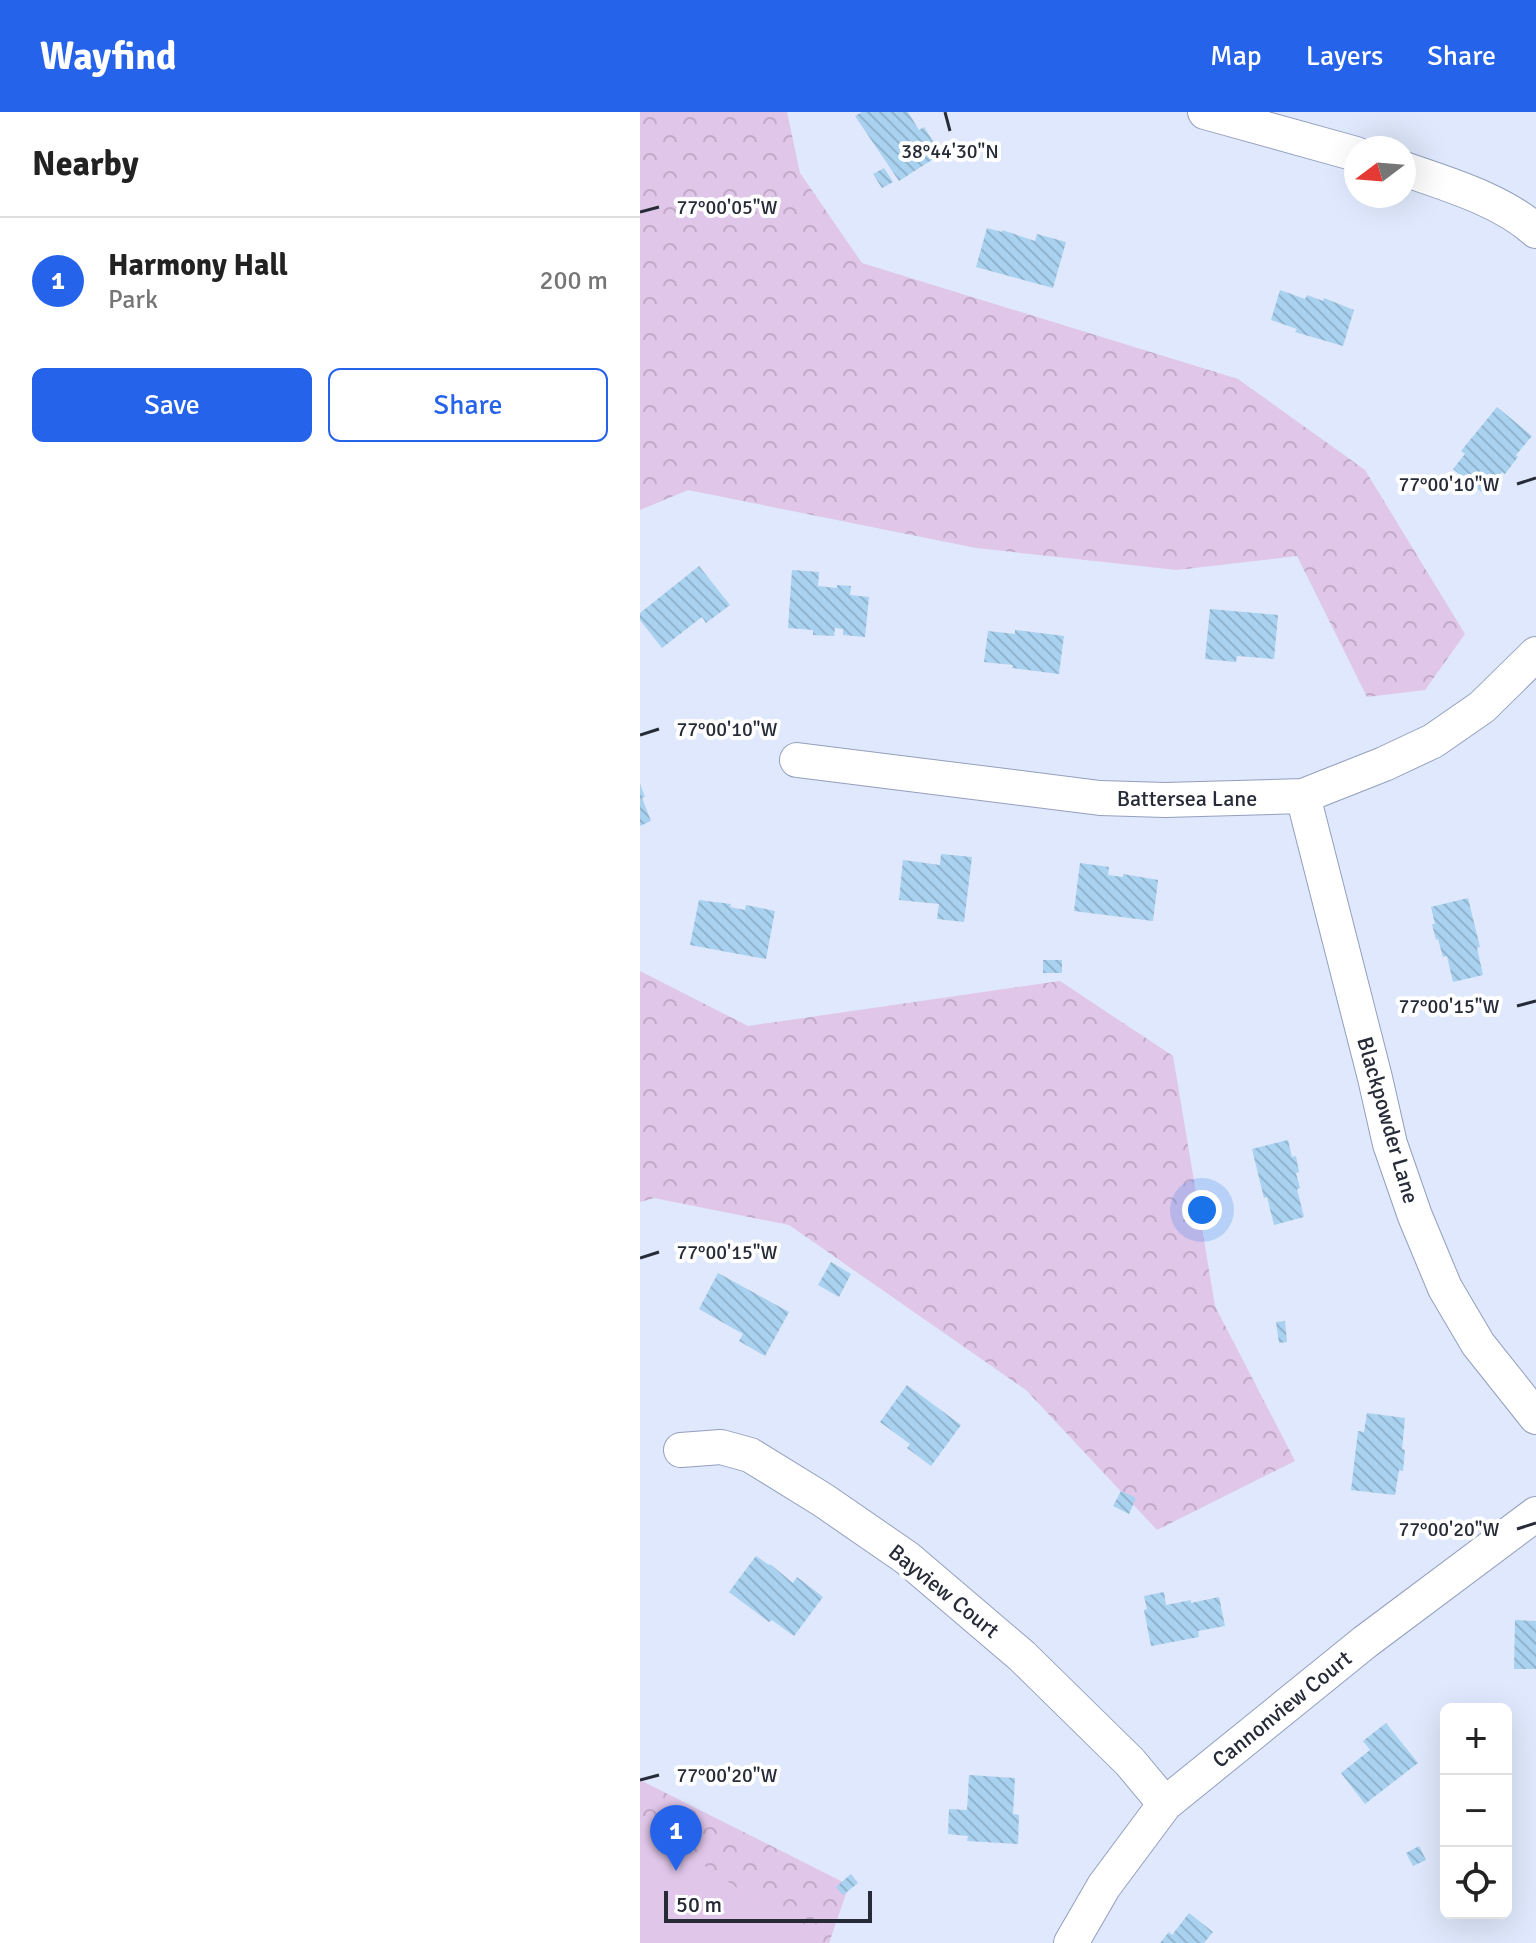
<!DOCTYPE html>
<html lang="en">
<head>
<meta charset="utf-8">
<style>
	:root { --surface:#fff; --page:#f6f6f6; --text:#222; --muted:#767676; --line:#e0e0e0; --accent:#2563eb }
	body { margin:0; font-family:Signika,sans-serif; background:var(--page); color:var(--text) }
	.controls { position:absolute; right:24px; bottom:24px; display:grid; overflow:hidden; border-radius:12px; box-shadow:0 8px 32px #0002 }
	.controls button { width:72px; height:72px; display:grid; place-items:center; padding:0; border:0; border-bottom:2px solid var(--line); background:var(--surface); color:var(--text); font:40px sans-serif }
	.compass { position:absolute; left:704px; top:24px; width:72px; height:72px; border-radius:50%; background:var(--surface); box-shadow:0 8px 32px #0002; rotate:254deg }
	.scale { position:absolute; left:24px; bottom:20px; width:208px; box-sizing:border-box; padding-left:8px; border:4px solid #262b37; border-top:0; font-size:22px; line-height:28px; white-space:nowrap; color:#262b37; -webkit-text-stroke:6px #fff; paint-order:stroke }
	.you { position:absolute; left:562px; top:1098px; width:28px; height:28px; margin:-20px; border:6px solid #fff; border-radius:50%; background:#1a73e8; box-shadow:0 0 0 12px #1a73e833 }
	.badge { display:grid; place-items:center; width:52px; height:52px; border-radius:50%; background:var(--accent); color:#fff; font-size:26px; font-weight:700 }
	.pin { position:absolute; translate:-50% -66px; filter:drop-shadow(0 2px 4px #0008) }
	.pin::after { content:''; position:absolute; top:42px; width:28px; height:24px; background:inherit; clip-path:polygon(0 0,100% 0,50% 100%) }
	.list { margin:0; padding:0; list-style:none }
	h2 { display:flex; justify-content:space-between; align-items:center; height:104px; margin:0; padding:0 32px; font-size:34px }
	h2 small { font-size:26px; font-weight:400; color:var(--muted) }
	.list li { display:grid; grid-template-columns:52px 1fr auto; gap:24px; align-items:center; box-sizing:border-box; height:128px; padding:0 32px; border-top:2px solid var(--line) }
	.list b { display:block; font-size:30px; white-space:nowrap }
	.list p { margin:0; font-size:26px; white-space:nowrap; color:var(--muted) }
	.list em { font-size:26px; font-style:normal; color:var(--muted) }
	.actions { display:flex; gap:16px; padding:24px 32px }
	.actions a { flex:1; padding:18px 0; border:2px solid var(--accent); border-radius:12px; text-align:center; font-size:28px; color:var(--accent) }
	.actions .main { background:var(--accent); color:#fff }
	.icon { flex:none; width:44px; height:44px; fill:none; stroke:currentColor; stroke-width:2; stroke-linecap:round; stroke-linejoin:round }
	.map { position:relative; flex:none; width:896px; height:1831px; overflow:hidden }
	header { display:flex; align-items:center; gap:48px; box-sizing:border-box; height:112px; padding:0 40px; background:var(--accent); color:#fff }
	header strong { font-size:38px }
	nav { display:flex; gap:44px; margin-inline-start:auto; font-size:28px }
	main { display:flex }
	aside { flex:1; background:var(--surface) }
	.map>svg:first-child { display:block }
	.forest { fill:url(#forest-crowns) }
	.park { fill:#e0c6e9 }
	.building { fill:url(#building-back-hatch) }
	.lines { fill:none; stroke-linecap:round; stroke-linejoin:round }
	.minor-casing { stroke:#929fbd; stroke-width:36 }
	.minor { stroke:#fff; stroke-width:34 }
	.ticks { fill:none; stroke:#262b37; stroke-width:3 }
	.labels { text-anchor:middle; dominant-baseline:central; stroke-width:8; stroke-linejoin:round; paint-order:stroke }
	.street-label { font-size:22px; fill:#262b37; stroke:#fff }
	.ticks-label { font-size:20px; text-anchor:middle; fill:#262b37; stroke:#fff; stroke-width:8; stroke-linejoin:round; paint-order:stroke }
</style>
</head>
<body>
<header>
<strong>Wayfind</strong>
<nav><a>Map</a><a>Layers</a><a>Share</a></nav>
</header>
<main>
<aside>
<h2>Nearby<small></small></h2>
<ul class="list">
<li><span class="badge">1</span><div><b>Harmony Hall</b><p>Park</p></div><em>200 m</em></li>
</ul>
<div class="actions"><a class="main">Save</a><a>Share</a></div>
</aside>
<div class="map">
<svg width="896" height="1831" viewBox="0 0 896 1831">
	<defs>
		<pattern id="forest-crowns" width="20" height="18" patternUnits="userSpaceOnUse" patternTransform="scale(2)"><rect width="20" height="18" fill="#e0c6e9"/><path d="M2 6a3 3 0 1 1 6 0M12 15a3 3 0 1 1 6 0" fill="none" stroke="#c0aac8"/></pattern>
		<pattern id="building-back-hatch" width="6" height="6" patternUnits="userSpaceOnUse" patternTransform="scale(2)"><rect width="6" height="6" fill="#a9d1f0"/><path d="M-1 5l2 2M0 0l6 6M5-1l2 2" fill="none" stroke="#91b4ce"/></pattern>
	</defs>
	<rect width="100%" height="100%" fill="#dfe8fc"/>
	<!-- forest -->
	<path class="forest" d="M 0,0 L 147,0 L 160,61 L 222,151 L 598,267 L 725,358 L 825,522 L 785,578 L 727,585 L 657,444 L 537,458 L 336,436 L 48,378 L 0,398 Z
		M 0,859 L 108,914 L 420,869 L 533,944 L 575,1194 L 655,1349 L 517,1418 L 386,1278 L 149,1113 L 14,1086 L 0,1090 Z
		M 0,1668 L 209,1773 L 189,1831 L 0,1831 Z"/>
	<!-- park -->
	<path class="park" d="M 0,1709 L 177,1831 L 0,1831 Z"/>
	<!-- building -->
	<path class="building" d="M 222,0 L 268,0 L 279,18 L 284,15 L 301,42 L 259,69 L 215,4 Z
		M 244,56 L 253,70 L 242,76 L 233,62 Z
		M 347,116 L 362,120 L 362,118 L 395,129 L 397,122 L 426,130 L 413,176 L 336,155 Z
		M 640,178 L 665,187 L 667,183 L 683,189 L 684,186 L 714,198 L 703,234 L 655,220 L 657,217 L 631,208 Z
		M 857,295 L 892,324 L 876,343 L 878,345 L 865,362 L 862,360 L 844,382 L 813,357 L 825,342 L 821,339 Z
		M 59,454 L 90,493 L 66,511 L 62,505 L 22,536 L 0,508 L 0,501 Z
		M 152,458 L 179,460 L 178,474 L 197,476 L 197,473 L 211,474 L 210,483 L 229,485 L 225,525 L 203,523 L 203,517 L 195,516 L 194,524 L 173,523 L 173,518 L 148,516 Z
		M 570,497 L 638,503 L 634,547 L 597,544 L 596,550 L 565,547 Z
		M 375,518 L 424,524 L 419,562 L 372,556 L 373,553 L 344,550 L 348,519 L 375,522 Z
		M 0,672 L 5,685 L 2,686 L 11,709 L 0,714 Z
		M 301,742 L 332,745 L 324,810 L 297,807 L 299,792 L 259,788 L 263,748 L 300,753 Z
		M 440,751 L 469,755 L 468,763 L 483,765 L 483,762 L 518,768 L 513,809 L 434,799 Z
		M 828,786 L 840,835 L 837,836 L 843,863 L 813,870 L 807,844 L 803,845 L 798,827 L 796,828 L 792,812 L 795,812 L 791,795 Z
		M 59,788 L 91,792 L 90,795 L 105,798 L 106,793 L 135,799 L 126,847 L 50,833 Z
		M 403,848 L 422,848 L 422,861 L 403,861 Z
		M 648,1028 L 652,1045 L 656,1044 L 659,1060 L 656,1061 L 660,1076 L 657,1077 L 664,1105 L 634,1113 L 627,1085 L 624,1086 L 612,1037 Z
		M 191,1150 L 211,1162 L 199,1185 L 178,1173 Z
		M 78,1161 L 149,1200 L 125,1244 L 99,1229 L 103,1222 L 59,1197 Z
		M 645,1209 L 647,1230 L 639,1231 L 636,1210 Z
		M 267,1273 L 321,1313 L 291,1354 L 267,1336 L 270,1332 L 240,1310 Z
		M 727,1301 L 765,1306 L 762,1337 L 765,1338 L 763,1359 L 759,1358 L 755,1383 L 711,1378 L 718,1319 L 724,1320 Z
		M 481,1379 L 496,1386 L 489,1402 L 473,1394 Z
		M 116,1444 L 129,1453 L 130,1452 L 153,1471 L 157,1465 L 183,1485 L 154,1524 L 132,1508 L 129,1510 L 89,1480 Z
		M 524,1480 L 526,1493 L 551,1488 L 551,1491 L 579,1485 L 585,1514 L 558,1519 L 559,1525 L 511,1534 L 504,1498 L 507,1497 L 504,1484 Z
		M 875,1508 L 896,1509 L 896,1557 L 874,1557 Z
		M 746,1611 L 778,1651 L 725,1692 L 701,1661 L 730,1638 L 723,1629 Z
		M 329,1663 L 375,1666 L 373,1702 L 379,1703 L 378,1732 L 327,1729 L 328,1724 L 308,1722 L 309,1697 L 327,1698 Z
		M 779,1734 L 786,1748 L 773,1754 L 766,1741 Z
		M 211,1762 L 218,1771 L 203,1783 L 196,1775 Z
		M 549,1801 L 573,1820 L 564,1831 L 520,1831 L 529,1820 L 532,1823 Z"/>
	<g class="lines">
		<defs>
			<path id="minor" d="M 565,0 L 716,42
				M 764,57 C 807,72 862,88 896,119
				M 157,648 L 460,686 L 525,688 L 663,684 L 744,652 L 793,629 L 842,595 L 896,542
				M 663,684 L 735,966 L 750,1032 L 775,1104 L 805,1176 L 838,1232 L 896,1305
				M 41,1338 L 81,1335 L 110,1343 L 183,1388 L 267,1446 L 382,1544 L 490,1650 L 525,1692
				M 431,1831 L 464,1774 L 525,1692 L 725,1530 L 896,1402"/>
		</defs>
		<!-- minor casing -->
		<use href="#minor" class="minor-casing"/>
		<!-- minor -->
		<use href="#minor" class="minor"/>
	</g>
	<!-- ticks -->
	<path class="ticks" d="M 305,0 L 310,19M 0,100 L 19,95M 877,372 L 896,366M 0,623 L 19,617M 877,894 L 896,889M 0,1146 L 19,1140M 877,1417 L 896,1411M 0,1668 L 19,1663"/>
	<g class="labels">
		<!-- street labels -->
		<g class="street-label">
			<text x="547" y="686">Battersea Lane</text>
			<text transform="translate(748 1008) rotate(74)">Blackpowder Lane</text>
			<text transform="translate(304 1479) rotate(39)">Bayview Court</text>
			<text transform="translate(642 1597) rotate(-39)">Cannonview Court</text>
		</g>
	</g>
	<g class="ticks-label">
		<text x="310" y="46">38°44'30"N</text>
		<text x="87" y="102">77°00'05"W</text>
		<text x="809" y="379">77°00'10"W</text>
		<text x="87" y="624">77°00'10"W</text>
		<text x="809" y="901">77°00'15"W</text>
		<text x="87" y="1147">77°00'15"W</text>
		<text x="809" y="1424">77°00'20"W</text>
		<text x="87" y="1670">77°00'20"W</text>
	</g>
</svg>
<div class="controls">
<button>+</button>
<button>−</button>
<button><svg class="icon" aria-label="locate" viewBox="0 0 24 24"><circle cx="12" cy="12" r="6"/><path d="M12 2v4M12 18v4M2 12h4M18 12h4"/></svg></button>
</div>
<svg class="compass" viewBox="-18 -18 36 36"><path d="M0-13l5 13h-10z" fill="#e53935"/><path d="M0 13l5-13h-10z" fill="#767676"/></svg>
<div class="scale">50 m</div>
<div class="you"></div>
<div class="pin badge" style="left:36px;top:1759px">1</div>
</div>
</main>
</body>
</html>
